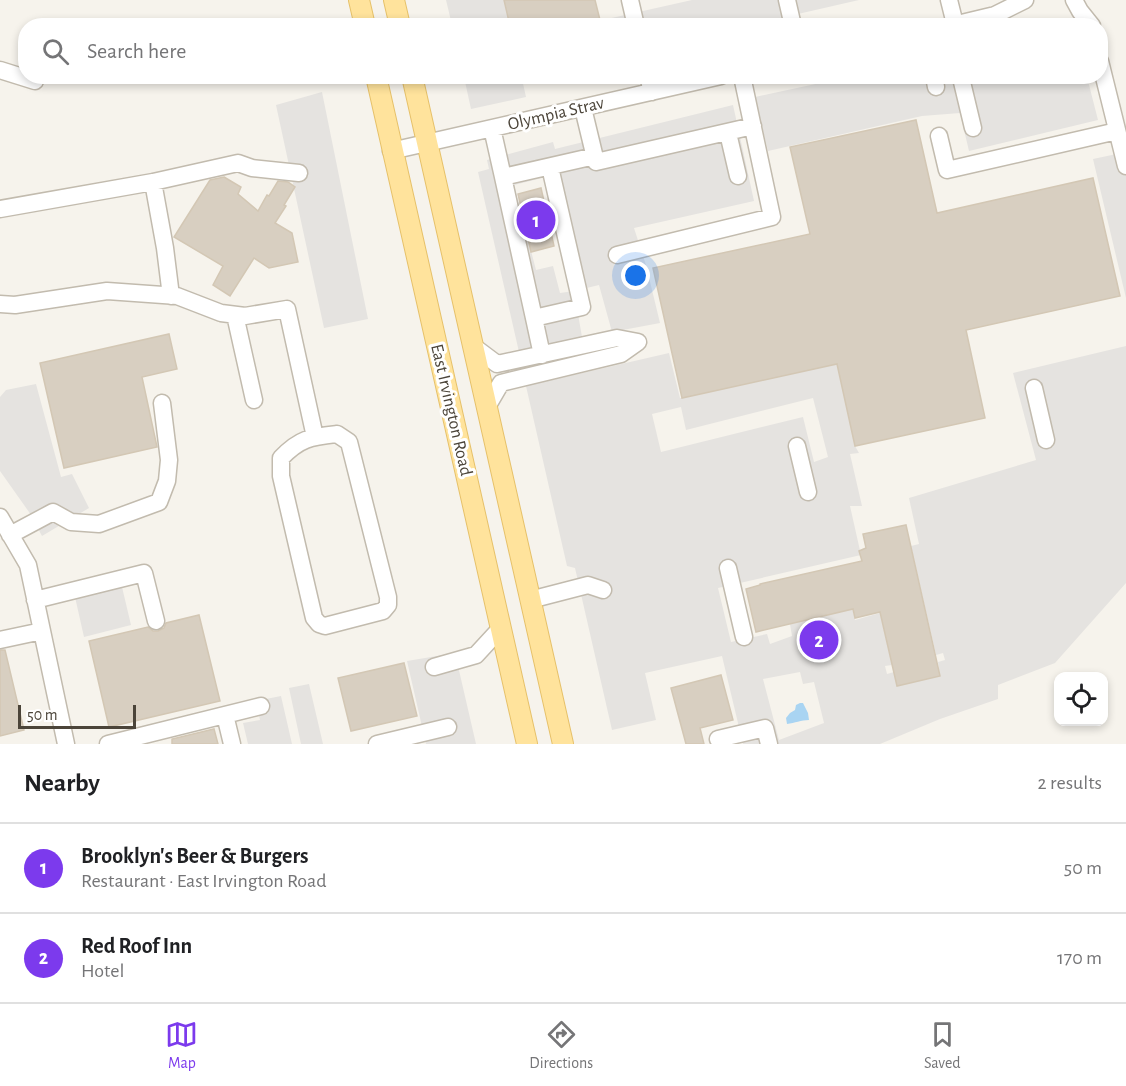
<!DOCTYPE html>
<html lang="en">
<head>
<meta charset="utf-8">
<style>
	:root { --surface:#fff; --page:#f2f2f2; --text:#202124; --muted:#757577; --line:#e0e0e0; --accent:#7c3aed }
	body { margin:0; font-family:"Alegreya Sans",sans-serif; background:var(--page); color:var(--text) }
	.controls { position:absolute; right:18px; bottom:18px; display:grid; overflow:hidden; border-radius:12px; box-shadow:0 3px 9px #0003 }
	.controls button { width:54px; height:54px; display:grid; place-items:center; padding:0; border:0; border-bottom:2px solid var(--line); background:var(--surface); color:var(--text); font:30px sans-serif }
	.scale { position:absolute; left:18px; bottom:15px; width:118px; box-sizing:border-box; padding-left:6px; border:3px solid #4b4439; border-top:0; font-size:16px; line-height:21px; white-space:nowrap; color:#4b4439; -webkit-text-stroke:4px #fff; paint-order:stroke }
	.you { position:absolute; left:636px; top:276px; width:21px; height:21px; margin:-15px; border:4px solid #fff; border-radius:50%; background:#1a73e8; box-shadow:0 0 0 9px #1a73e833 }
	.badge { display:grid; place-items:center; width:39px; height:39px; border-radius:50%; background:var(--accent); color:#fff; font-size:20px; font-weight:700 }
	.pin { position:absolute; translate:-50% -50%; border:3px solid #fff; box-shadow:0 2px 6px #0006 }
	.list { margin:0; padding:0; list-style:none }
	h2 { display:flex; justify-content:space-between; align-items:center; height:78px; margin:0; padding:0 24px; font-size:26px }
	h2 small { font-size:20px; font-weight:400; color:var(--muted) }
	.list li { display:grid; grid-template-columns:39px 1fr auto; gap:18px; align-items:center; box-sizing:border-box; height:90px; padding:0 24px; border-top:2px solid var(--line) }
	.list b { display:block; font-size:22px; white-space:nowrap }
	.list p { margin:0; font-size:20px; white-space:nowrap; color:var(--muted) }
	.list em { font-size:20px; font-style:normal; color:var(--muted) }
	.icon { flex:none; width:33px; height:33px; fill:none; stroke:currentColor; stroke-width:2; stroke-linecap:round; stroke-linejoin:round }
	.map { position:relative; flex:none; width:1126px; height:744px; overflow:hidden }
	.search { position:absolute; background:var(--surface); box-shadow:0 3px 9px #0003; left:18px; right:18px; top:18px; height:66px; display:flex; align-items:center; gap:15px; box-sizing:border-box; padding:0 21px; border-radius:24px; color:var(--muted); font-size:22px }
	.sheet { height:258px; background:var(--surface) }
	nav { display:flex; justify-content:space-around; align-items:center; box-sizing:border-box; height:84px; border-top:2px solid var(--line); background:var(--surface); font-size:16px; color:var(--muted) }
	nav a { display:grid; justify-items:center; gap:3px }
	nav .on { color:var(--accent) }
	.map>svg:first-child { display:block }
	.parking { fill:#e5e3e0; fill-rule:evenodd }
	.water { fill:#a9d4f2 }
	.building { fill:#d8cfc1; stroke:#d3c7b4; stroke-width:1.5 }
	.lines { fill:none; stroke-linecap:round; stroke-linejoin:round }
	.minor-casing { stroke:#c2bbae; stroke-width:19 }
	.major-casing { stroke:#e6c16a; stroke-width:22 }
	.minor { stroke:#fff; stroke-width:16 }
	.major { stroke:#ffe39c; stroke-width:20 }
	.labels { text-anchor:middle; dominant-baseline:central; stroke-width:6; stroke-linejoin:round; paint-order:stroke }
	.street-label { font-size:18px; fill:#4b4439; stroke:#fff }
</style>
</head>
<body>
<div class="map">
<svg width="1126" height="744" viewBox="0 0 1126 744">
	<rect width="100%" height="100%" fill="#f6f3ec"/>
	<!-- parking -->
	<path class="parking" d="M 446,0 L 504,0 L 510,25 L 452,25 Z
		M 692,0 L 859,0 L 750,25 L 576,26 Z
		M 464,77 L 464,76 L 531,77 L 522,79 L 526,97 L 471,109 Z
		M 848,77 L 1087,77 L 1098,120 L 969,151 L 960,113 L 922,116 L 768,151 L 755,97 Z
		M 322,92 L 368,319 L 324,328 L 276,105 Z
		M 733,105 L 754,201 L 634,228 L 646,265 L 660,323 L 612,332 L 599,285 L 574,291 L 582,337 L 519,352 L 478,172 L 489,169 L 487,160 L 553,142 L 555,149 ZM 546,177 L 574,291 L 560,293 L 553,266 L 536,270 L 514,185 Z
		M 1126,152 L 1126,298 L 1093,159 Z
		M 1126,346 L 1126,583 L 1055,663 L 998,685 L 998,699 L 940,719 L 880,744 L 743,744 L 722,656 L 645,673 L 656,720 L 612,730 L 575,568 L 567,566 L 526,386 L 669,353 L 680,398 L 837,364 L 855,446 L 859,453 L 850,454 L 862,506 L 850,506 L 861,555 L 718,588 L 731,642 L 767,634 L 770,644 L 792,636 L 790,624 L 853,609 L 855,620 L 880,613 L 892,665 L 885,666 L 887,674 L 894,672 L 897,686 L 940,676 L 938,662 L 945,660 L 943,653 L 936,655 L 911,546 L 919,544 L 909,498 L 1036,460 L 1013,373 ZM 813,398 L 828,457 L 814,462 L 803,417 L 661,452 L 652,414 L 681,407 L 686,430 ZM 800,672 L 803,684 L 814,682 L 824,723 L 779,740 L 763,679 Z
		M 36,384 L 61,477 L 72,474 L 89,508 L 42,536 L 29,512 L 0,471 L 0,397 L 6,390 Z
		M 122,587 L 131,625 L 84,637 L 75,597 Z
		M 455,653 L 476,744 L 426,744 L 407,661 Z
		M 309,684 L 323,744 L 301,744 L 289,688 Z
		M 281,696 L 292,744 L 248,744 L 243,723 L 260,720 L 256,701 Z"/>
	<!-- water -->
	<path class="water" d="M 800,703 L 803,703 L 808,713 L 809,720 C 801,720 795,723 787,724 L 786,718 L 790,713 L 795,710 L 796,705 Z"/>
	<!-- building -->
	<path class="building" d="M 504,0 L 595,0 L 600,20 L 576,26 L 510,26 Z
		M 916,120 L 937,213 L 1093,178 L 1120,296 L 966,330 L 985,418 L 855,446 L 837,364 L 682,398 L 653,268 L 810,234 L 790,147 Z
		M 224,177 L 241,187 L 238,194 L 258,211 L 267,195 L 269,196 L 278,181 L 288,182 L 295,187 L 284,205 L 286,206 L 275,223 L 292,233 L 298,262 L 269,268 L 254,258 L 230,296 L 213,285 L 223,266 L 174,237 L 210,180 Z
		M 541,188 L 554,246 L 531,252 L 518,194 Z
		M 169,334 L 177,369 L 142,377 L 157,447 L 64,468 L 40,363 Z
		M 906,525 L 940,676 L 897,686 L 880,612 L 855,618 L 853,609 L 756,632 L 746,589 L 760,585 L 760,584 L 862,561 L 859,551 L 866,548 L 863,534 Z
		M 199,615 L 220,701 L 109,727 L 89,641 L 148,627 L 153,631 L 158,631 L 164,628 L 166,623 Z
		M 0,650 L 5,650 L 24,730 L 0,736 Z
		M 404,663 L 417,716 L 351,731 L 338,678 Z
		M 721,675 L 733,720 L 700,728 L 704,744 L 686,744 L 671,688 Z
		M 214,729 L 218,744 L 172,744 L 172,739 Z"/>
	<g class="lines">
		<defs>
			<path id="minor" d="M 630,0 L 636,26
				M 787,0 L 793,26
				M 949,0 L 955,24
				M 1074,0 L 1080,11 L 1092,26
				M 949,26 L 995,15 L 1025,0
				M 1100,61 L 1126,166
				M 0,70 L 35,81
				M 648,76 L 652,92
				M 934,76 L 936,87
				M 962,82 L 973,128
				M 583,108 L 596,162 L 753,126
				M 492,128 L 503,177 L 595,156
				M 728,133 L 738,176
				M 939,136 L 947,170 L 1117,131
				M 391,151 L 721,76
				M 503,177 L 534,318 L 582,307 L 550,167
				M 0,209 L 153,182
				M 617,255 L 772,217 L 742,76
				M 171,296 L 165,248 L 153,182 L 238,163 L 252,168 L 299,173
				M 0,304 L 15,305 L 107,291 L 177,296 L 221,313 L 245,316 L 287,309 L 315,437
				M 235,315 L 254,400
				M 534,318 L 542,355
				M 473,346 L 497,364 L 617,338 L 638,342 L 621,354 L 501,383 L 487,407
				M 1034,388 L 1046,440
				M 337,434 L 349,442 L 388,597 L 388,605 L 383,611 L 325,626 L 319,624 L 314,618 L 281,476 L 281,458 C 300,438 311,437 337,434 Z
				M 797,446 L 808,492
				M 0,517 L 28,565 L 66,744
				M 10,535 L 53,512 L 71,522 L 99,524 L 159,502 L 167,481 L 169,460 L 162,403
				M 728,568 L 744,637
				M 35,600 L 144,573 L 156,621
				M 530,600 L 588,585 L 603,590
				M 0,640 L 42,631
				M 434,667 L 476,655 L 500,629
				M 225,715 L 232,744
				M 718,739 L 765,728 L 769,744
				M 108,744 L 261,706
				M 377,744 L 448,727"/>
			<path id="major" d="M 359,0 L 365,26
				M 394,0 L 400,26
				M 376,76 L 527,744
				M 412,76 L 563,744"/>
		</defs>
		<!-- minor casing -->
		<use href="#minor" class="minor-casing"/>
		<!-- major casing -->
		<use href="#major" class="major-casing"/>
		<!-- minor -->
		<use href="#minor" class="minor"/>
		<!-- major -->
		<use href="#major" class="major"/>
	</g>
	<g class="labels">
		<!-- street labels -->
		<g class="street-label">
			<text transform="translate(556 114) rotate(-13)">Olympia Strav</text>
			<text transform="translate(451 410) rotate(77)">East Irvington Road</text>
		</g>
	</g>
</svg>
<div class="controls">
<button><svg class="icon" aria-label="locate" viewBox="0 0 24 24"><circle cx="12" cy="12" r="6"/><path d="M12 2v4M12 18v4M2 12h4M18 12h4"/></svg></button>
</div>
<div class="scale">50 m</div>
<div class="you"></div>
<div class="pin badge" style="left:536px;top:220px">1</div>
<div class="pin badge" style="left:819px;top:640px">2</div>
<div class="search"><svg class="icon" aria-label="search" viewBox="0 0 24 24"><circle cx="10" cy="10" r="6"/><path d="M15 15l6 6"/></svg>Search here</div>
</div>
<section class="sheet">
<h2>Nearby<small>2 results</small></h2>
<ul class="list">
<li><span class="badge">1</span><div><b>Brooklyn's Beer &amp; Burgers</b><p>Restaurant · East Irvington Road</p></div><em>50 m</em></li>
<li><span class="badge">2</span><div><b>Red Roof Inn</b><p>Hotel</p></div><em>170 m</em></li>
</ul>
</section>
<nav>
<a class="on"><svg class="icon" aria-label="map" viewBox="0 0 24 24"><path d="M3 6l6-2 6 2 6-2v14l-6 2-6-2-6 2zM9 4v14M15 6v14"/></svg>Map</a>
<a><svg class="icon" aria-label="directions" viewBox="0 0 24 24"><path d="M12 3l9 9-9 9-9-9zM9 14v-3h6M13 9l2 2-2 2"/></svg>Directions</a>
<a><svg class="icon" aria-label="saved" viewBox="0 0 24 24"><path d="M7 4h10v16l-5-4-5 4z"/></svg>Saved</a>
</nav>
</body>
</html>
